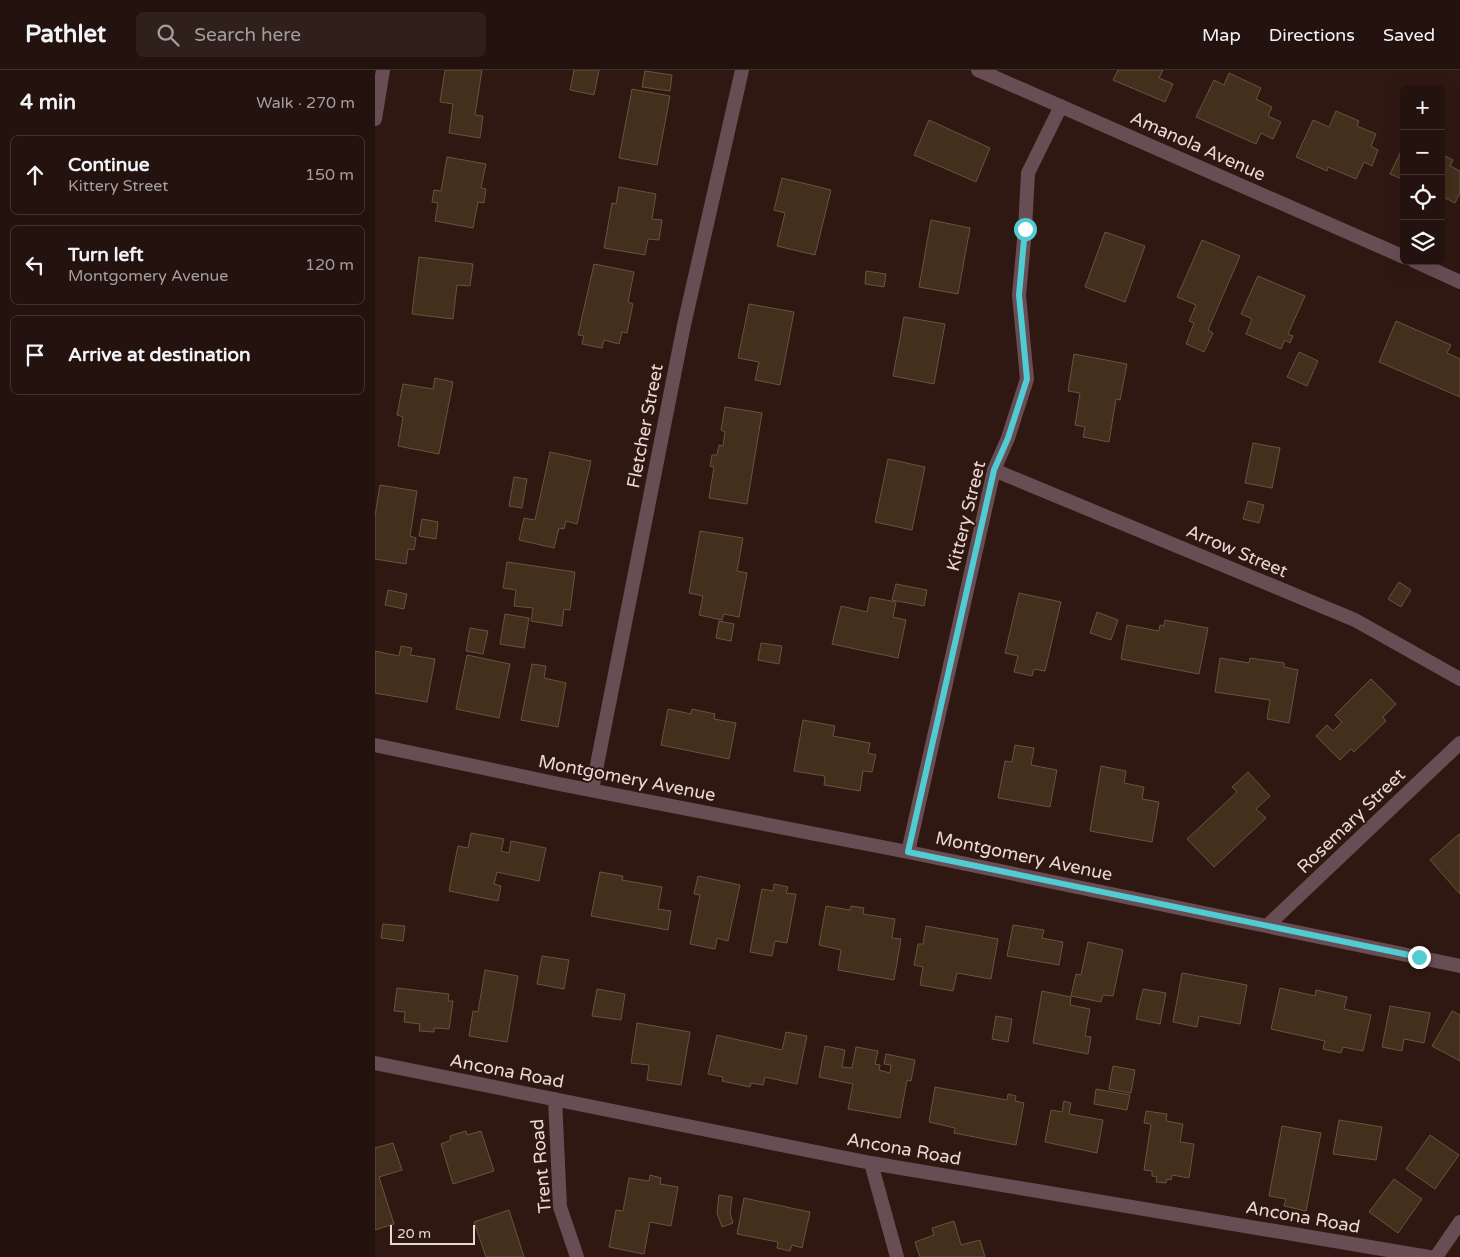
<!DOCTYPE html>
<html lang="en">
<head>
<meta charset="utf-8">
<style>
	:root { --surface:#24120e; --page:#30201c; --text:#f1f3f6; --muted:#a39e9e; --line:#41322e }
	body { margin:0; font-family:"Varela Round",sans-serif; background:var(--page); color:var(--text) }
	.controls { position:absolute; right:15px; top:15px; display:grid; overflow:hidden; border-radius:8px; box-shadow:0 5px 20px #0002 }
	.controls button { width:45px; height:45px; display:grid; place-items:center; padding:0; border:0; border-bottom:1px solid var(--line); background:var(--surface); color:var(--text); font:25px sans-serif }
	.scale { position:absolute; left:15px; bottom:12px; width:85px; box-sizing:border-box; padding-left:5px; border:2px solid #e9d8d4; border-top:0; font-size:14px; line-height:18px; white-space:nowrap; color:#e9d8d4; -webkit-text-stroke:4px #301812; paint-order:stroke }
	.stop { position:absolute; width:15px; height:15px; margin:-11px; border:4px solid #51ccd3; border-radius:50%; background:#fff }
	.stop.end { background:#51ccd3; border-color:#fff; box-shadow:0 1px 5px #0008 }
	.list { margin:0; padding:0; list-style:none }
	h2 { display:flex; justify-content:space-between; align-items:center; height:65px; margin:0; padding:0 20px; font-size:21px }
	h2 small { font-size:16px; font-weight:400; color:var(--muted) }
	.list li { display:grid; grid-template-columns:32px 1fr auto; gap:15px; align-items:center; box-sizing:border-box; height:80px; margin:0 10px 10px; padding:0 10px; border:1px solid var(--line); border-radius:8px }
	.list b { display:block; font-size:19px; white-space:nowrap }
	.list p { margin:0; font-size:16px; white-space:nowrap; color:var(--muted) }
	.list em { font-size:16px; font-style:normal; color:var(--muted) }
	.icon { flex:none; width:28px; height:28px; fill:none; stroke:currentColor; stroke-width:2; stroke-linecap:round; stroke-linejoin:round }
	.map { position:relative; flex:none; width:1085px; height:1187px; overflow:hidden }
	header { display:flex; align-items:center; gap:30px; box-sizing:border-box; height:70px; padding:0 25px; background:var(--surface); border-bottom:1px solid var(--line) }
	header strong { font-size:24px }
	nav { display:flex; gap:28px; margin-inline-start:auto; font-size:18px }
	.search { width:350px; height:45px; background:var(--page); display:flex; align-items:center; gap:12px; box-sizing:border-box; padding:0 18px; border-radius:8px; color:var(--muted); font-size:19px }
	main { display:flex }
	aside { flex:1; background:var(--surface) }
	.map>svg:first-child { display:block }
	.building { fill:#42301c; stroke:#67533f }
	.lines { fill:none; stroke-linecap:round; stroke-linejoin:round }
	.minor { stroke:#684d54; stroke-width:14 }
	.tertiary { stroke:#684d54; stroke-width:14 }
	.route { stroke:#51ccd3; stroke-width:6 }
	.labels { text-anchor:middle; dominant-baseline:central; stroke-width:4; stroke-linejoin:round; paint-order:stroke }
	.street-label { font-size:18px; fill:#e9d8d4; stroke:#301812 }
</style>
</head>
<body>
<header>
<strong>Pathlet</strong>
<div class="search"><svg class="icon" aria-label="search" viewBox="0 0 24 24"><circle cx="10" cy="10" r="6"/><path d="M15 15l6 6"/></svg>Search here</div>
<nav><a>Map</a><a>Directions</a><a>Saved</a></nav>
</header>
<main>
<aside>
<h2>4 min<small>Walk · 270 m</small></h2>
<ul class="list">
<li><svg class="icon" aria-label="ahead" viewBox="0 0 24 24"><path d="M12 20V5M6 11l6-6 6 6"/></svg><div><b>Continue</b><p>Kittery Street</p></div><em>150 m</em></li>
<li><svg class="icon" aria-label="left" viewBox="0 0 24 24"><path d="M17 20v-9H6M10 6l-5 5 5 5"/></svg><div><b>Turn left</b><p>Montgomery Avenue</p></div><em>120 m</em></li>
<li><svg class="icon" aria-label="arrive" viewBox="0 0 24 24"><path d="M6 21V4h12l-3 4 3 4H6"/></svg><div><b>Arrive at destination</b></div></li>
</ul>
</aside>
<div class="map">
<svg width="1085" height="1187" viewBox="0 0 1085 1187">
	<rect width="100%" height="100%" fill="#301812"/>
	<!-- building -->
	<path class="building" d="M 70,0 L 107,0 L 100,45 L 108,46 L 105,68 L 74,63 L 78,34 L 65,32 Z
		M 199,0 L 224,0 L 219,25 L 195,20 Z
		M 743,0 L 788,0 L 784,8 L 798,14 L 790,32 L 738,10 Z
		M 270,1 L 297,5 L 295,21 L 267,17 Z
		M 854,3 L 886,18 L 881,29 L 897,37 L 893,46 L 906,52 L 898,69 L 886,63 L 881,74 L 821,47 L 839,10 L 849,15 Z
		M 257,19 L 295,26 L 282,95 L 244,88 Z
		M 961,41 L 984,51 L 982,56 L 1001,64 L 996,76 L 1003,80 L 997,96 L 989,92 L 981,109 L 953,97 L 952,101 L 921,87 L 938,50 L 954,57 Z
		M 554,50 L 615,78 L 601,112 L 539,85 Z
		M 1028,77 L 1029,77 L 1029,110 L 1015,104 Z
		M 1066,84 L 1078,90 L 1075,96 L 1085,101 L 1085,123 L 1080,133 L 1066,126 Z
		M 72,87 L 111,94 L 106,118 L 111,119 L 109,133 L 103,132 L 98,158 L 60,151 L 63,133 L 57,132 L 59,120 L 66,121 Z
		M 407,108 L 456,120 L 440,185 L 402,176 L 410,143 L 399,140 Z
		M 244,117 L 281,124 L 277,149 L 287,150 L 284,170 L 273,169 L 270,185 L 229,178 L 237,133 L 241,134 Z
		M 556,150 L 595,158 L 583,224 L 544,217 Z
		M 730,162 L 770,176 L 750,232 L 710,217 Z
		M 827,170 L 865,186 L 833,260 L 838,263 L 829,282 L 811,274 L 819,253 L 814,251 L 821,235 L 802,227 Z
		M 44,187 L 98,194 L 95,216 L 82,215 L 78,249 L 37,244 Z
		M 219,194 L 259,202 L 253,232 L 258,234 L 252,263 L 247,262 L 244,274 L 229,270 L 227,278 L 207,274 L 209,266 L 203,265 Z
		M 491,201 L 511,204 L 509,217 L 490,214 Z
		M 883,206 L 930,226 L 913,264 L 918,266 L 915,273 L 910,270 L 906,279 L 871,264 L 877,249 L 866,244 Z
		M 374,234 L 419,242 L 405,315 L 380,310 L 384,292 L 363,288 Z
		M 529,247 L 570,254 L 559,314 L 518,306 Z
		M 1021,251 L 1076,275 L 1072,283 L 1085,289 L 1085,327 L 1004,292 Z
		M 924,282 L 943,291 L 932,316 L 912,307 Z
		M 699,284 L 752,294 L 745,330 L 741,329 L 734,372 L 708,367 L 710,357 L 700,355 L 705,323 L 693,321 Z
		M 60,308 L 78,312 L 64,384 L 23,376 L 28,347 L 22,345 L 28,314 L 58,319 Z
		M 350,337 L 387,343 L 372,434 L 334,428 L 339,397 L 335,396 L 337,385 L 342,385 L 344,375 L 348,376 L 350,362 L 346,360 Z
		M 878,373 L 905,378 L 897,418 L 870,413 Z
		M 175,382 L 216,391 L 202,454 L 191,451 L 189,459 L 184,458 L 179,478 L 144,470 L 149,448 L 160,450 Z
		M 513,389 L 550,397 L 537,460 L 500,452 Z
		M 139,407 L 152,409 L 147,438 L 134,436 Z
		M 5,415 L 42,421 L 35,466 L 41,468 L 39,480 L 33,479 L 31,494 L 0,489 L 0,446 Z
		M 873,431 L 889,435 L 884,453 L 868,449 Z
		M 47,449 L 63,452 L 61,469 L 44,466 Z
		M 325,461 L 368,468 L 362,501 L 372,503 L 364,547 L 349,544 L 347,550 L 324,545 L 328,526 L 314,523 Z
		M 132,492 L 200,502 L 195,540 L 189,539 L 187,556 L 156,551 L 158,538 L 139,536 L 141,520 L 128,518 Z
		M 1024,512 L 1036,520 L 1026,537 L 1013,529 Z
		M 521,514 L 552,520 L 549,536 L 517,530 Z
		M 13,520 L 32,524 L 29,539 L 10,535 Z
		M 644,523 L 686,532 L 670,601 L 659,599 L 657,606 L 639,602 L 643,586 L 630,583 Z
		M 495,527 L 521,532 L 518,547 L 531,550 L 523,588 L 457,574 L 466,536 L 492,542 Z
		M 722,542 L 743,550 L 736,570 L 715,563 Z
		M 130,544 L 154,548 L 149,578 L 125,574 Z
		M 790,550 L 833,558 L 824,604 L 746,589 L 752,555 L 784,561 L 785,555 L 789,556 Z
		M 344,551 L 359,554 L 356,571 L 341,568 Z
		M 95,558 L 113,561 L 108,584 L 91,581 Z
		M 386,573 L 407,576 L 404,594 L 383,590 Z
		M 26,576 L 37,578 L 35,585 L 60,589 L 52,632 L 0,623 L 0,581 L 24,586 Z
		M 92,585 L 135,594 L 124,648 L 81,639 Z
		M 845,588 L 874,593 L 875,588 L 909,593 L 909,597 L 923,600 L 914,653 L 892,649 L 895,630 L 840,622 Z
		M 157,594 L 171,596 L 169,608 L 191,613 L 183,657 L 146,650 Z
		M 996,609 L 1021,634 L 1008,647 L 1011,651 L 979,682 L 976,679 L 965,690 L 941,666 L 952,655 L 958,661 L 967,652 L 960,645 Z
		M 293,639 L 316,644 L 317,639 L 340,644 L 339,649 L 361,653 L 354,689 L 286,675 Z
		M 428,650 L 460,656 L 458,666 L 495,673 L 493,683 L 501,685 L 497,702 L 488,701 L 485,721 L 449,715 L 450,706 L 419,701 Z
		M 640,675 L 659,678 L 656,695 L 682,700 L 675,737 L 623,728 L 630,691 L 637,692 Z
		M 726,696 L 751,701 L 749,713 L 769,717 L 767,729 L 784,732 L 777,772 L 715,761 Z
		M 873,702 L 895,726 L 881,739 L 891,748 L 839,797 L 812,769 L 862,722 L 857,717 Z
		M 96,763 L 129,769 L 126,781 L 134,783 L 136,771 L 171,778 L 164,811 L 122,802 L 119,814 L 126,816 L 123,831 L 74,821 L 83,776 L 93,778 Z
		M 1084,764 L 1085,765 L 1085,824 L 1055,790 Z
		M 225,802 L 248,806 L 247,810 L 287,817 L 283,839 L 296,841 L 293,860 L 216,846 Z
		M 323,806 L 365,815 L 353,871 L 342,868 L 340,879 L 315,874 L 325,825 L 319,824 Z
		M 399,814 L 413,817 L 411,823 L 421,824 L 412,873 L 400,871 L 397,886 L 375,882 L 387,819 L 398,821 Z
		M 451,836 L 475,840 L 476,836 L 489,838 L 488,844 L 520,849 L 517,868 L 526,869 L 519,910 L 463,900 L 466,880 L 444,875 Z
		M 8,854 L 30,856 L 28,871 L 6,868 Z
		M 638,855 L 669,860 L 667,868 L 688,872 L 684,895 L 632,886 Z
		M 551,856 L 623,869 L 616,909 L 582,903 L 578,921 L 545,915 L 548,897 L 539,895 L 543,874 L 548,874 Z
		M 713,872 L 748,880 L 738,926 L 728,925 L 726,932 L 696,926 L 701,904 L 706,905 Z
		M 167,886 L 194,890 L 189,919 L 162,914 Z
		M 110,900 L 143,906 L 132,972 L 94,966 L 98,941 L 103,942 Z
		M 807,903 L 872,915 L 865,954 L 824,946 L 822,957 L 798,952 Z
		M 22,918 L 74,924 L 73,931 L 78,931 L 74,959 L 59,958 L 59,962 L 44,961 L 45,954 L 29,952 L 30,942 L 19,941 Z
		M 905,918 L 940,926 L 941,920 L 972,927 L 969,939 L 996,945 L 988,981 L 968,977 L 966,983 L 948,979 L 950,971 L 896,959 Z
		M 222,919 L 250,924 L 246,950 L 217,946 Z
		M 768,919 L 791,923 L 785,954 L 761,949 Z
		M 667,921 L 696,927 L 695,935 L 715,939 L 710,966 L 716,967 L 713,984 L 658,973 Z
		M 1015,936 L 1055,943 L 1049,973 L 1029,969 L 1027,981 L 1007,977 Z
		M 1077,941 L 1085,945 L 1085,991 L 1057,976 Z
		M 621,946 L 637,949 L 633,972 L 617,969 Z
		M 262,953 L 315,962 L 306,1015 L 272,1010 L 274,995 L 256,993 Z
		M 411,962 L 432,966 L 422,1014 L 390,1007 L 388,1015 L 376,1013 L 375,1017 L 347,1011 L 348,1007 L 333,1004 L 342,965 L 407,980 Z
		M 450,976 L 470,980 L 467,997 L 477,998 L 481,977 L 503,981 L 500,994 L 505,995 L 504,1000 L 515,1003 L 516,995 L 509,994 L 511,984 L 540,990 L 536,1011 L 532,1010 L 525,1048 L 473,1039 L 478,1014 L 444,1007 Z
		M 738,996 L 760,1000 L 756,1023 L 734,1019 Z
		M 560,1017 L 632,1030 L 633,1024 L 641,1026 L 640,1031 L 649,1033 L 641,1075 L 579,1063 L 580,1058 L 554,1052 Z
		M 721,1019 L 755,1025 L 752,1040 L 719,1034 Z
		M 689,1031 L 696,1033 L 694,1044 L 728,1050 L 722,1083 L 670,1072 L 676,1040 L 687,1042 Z
		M 771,1041 L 792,1044 L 791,1051 L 808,1054 L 805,1072 L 819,1074 L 814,1108 L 797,1105 L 796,1110 L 792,1109 L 791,1113 L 781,1112 L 782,1107 L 777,1106 L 777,1101 L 769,1100 L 776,1054 L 769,1053 Z
		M 964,1050 L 1007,1057 L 1001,1090 L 958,1084 Z
		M 907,1056 L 946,1063 L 931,1141 L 909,1136 L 911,1129 L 894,1126 Z
		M 91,1061 L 92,1065 L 106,1061 L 119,1101 L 78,1114 L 66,1074 L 76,1070 L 75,1066 Z
		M 1055,1065 L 1084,1085 L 1060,1119 L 1031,1099 Z
		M 18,1073 L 27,1100 L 4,1107 L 19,1154 L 0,1160 L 0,1078 Z
		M 275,1105 L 286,1108 L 285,1114 L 303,1117 L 296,1156 L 275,1152 L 269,1184 L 234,1177 L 241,1140 L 248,1141 L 254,1108 L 274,1111 Z
		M 1019,1109 L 1047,1129 L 1023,1163 L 994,1142 Z
		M 344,1125 L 357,1127 L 355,1143 L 358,1153 L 347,1157 L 342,1143 Z
		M 369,1128 L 435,1142 L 427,1178 L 417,1175 L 415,1181 L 402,1178 L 403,1172 L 362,1164 Z
		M 134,1140 L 149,1187 L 111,1187 L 99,1152 Z
		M 579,1151 L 586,1175 L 605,1170 L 610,1187 L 545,1187 L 540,1172 L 559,1165 L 557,1158 Z"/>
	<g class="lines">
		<!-- minor -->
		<path class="minor" d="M 603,0 L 1029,187
			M 0,49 L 8,0
			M 1039,191 L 1085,212
			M 619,400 L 980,550 L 1085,609
			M 0,675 L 184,714 L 533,782 L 1085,896
			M 217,720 L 309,255 L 367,0
			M 533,782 L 619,400 L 633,368 L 652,309 L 644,225 L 650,159 L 653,103 L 686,36
			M 892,856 L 1085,673
			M 0,993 L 496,1093 L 1054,1187
			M 180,1029 L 185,1137 L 202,1187
			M 496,1093 L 522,1187"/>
		<!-- tertiary -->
		<path class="tertiary" d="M 1061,1187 L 1085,1152"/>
	</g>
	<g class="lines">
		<!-- route -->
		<path class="route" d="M 650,159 L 644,225 L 652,309 L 633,368 L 619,400 L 533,782 L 1044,887"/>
	</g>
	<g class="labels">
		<!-- street labels -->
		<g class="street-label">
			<text transform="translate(823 76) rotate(24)">Amanola Avenue</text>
			<text transform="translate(270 356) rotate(-79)">Fletcher Street</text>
			<text transform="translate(591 446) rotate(-76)">Kittery Street</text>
			<text transform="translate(862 481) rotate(23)">Arrow Street</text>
			<text transform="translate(252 708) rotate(11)">Montgomery Avenue</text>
			<text transform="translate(976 751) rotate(-44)">Rosemary Street</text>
			<text transform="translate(649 786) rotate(12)">Montgomery Avenue</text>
			<text transform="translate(132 1001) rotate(11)">Ancona Road</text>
			<text transform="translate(529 1079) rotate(10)">Ancona Road</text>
			<text transform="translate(166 1096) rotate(-95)">Trent Road</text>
			<text transform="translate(928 1147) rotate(10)">Ancona Road</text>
		</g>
	</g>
</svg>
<div class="controls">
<button>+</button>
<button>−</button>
<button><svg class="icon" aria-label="locate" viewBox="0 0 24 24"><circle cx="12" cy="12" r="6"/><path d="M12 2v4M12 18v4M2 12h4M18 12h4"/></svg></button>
<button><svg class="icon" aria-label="layers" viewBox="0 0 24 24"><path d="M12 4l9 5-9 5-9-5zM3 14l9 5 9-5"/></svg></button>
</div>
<div class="scale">20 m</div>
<div class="stop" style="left:650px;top:159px"></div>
<div class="stop end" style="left:1044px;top:887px"></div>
</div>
</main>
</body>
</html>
